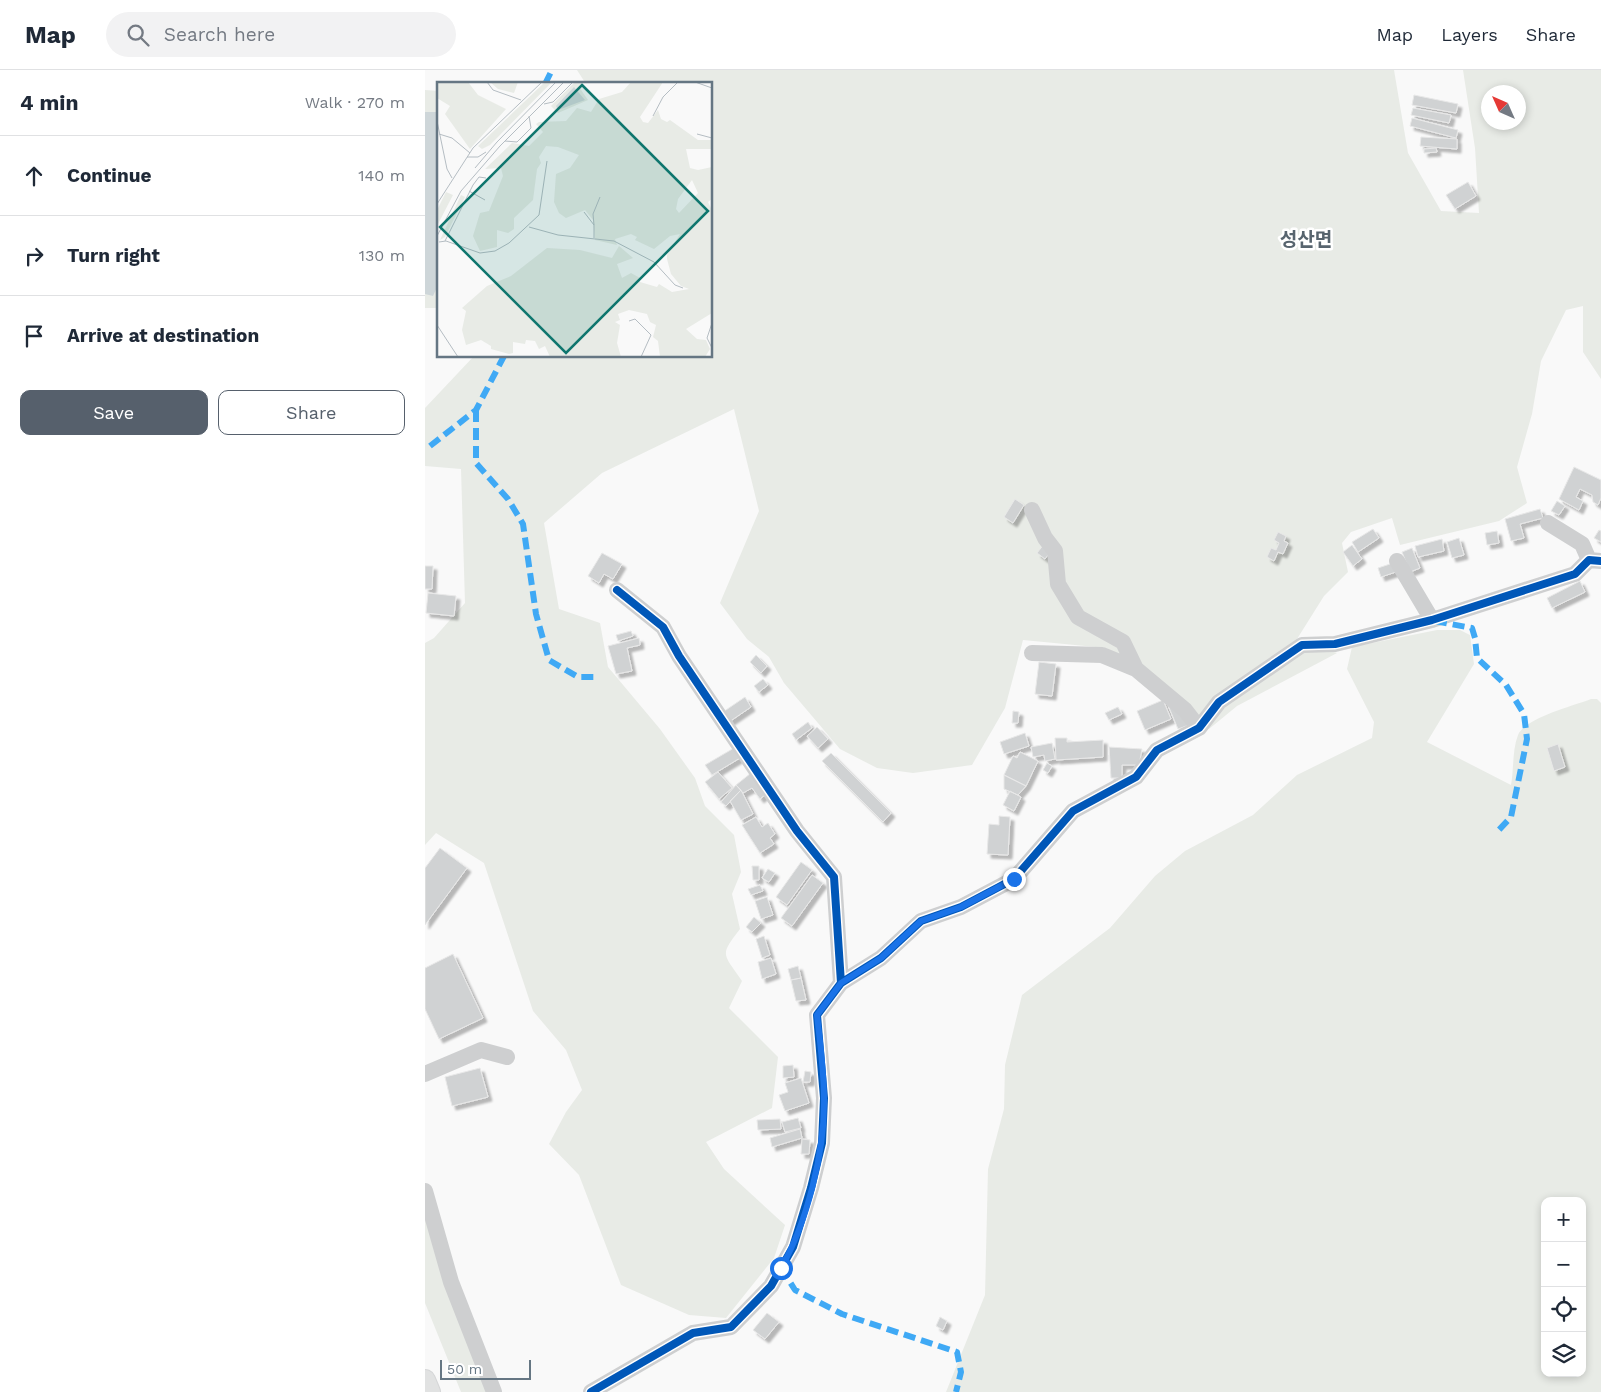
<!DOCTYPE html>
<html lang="en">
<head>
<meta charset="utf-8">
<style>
	:root { --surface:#fff; --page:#f2f2f3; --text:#1f2937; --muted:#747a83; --line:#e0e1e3; --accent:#56606c }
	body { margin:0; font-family:"Work Sans","Noto Sans KR",sans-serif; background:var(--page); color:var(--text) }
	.controls { position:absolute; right:15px; bottom:15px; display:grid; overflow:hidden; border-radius:10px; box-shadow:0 2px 8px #0003 }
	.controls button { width:45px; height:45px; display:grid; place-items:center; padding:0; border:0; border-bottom:1px solid var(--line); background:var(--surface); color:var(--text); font:25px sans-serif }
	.compass { position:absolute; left:1056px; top:15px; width:45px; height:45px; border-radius:50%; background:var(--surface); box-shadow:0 2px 8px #0003; rotate:315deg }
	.scale { position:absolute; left:15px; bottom:12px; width:91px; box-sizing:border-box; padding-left:5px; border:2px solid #657683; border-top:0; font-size:14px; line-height:18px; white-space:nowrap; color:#657683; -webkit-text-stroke:4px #fff; paint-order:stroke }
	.stop { position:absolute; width:15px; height:15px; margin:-11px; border:4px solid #1a73e8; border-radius:50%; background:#fff }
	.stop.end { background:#1a73e8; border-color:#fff; box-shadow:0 1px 5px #0008 }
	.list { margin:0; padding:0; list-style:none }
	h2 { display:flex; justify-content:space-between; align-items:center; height:65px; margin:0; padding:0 20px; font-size:21px }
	h2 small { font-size:16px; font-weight:400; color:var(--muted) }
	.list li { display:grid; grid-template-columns:32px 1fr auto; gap:15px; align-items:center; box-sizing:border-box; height:80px; padding:0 20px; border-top:1px solid var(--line) }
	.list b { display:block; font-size:19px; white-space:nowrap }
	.list em { font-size:16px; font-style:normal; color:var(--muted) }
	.actions { display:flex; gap:10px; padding:15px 20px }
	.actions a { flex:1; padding:11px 0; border:1px solid var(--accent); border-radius:10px; text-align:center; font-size:18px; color:var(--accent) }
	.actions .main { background:var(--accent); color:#fff }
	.icon { flex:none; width:28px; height:28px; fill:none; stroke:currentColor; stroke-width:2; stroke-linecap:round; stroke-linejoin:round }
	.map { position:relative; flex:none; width:1176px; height:1322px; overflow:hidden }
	header { display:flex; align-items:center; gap:30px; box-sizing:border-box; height:70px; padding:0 25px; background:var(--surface); border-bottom:1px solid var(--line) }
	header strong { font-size:24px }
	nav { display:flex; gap:28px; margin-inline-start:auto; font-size:18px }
	.search { width:350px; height:45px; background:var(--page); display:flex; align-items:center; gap:12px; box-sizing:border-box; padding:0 18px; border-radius:28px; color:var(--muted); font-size:19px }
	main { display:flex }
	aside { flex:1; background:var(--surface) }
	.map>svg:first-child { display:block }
	.green { fill:#e8ebe6; fill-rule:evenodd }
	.water { fill:#ced6d9 }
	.building { fill:#d0d2d3; stroke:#e8e8e8; filter:url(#shadow) }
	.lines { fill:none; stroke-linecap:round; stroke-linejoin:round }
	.major-casing { stroke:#d5d6d7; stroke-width:22 }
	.minor { stroke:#cecfd0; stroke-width:16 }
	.major { stroke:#e1e2e2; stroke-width:20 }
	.quiet { stroke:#3fa9f5; stroke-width:6; stroke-dasharray:12 6; stroke-linecap:butt }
	.cycleway-casing { stroke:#fff; stroke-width:11 }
	.cycleway { stroke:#0057b8; stroke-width:8 }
	.route { stroke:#1a73e8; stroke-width:6 }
	.labels { text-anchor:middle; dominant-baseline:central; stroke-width:5; stroke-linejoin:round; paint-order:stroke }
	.district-label { font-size:19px; font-weight:bold; fill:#57646e; stroke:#fff }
	.inset-road { fill:none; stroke:#b5bdc3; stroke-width:1 }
	.view { fill:#0f766e; fill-opacity:0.15; stroke:#0f766e; stroke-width:2.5 }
	.inset-edge { fill:none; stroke:#657683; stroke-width:2.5 }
</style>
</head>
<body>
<header>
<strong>Map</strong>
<div class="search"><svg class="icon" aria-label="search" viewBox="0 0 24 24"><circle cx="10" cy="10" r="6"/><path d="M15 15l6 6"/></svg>Search here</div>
<nav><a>Map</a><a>Layers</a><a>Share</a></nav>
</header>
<main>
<aside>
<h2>4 min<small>Walk · 270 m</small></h2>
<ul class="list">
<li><svg class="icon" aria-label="ahead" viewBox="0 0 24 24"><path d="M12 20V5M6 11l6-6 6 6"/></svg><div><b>Continue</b></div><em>140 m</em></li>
<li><svg class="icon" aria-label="right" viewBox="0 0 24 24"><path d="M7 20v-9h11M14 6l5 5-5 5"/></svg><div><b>Turn right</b></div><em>130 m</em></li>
<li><svg class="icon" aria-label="arrive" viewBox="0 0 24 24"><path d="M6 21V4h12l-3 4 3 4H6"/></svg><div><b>Arrive at destination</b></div></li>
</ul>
<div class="actions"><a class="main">Save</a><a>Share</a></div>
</aside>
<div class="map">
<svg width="1176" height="1322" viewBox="0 0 1176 1322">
	<defs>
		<filter id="shadow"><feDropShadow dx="4" dy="4" stdDeviation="1" flood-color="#0004"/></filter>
	</defs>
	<rect width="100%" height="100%" fill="#f9f9f9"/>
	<!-- green -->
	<path class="green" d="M 152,0 L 969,0 L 983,83 L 1016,141 L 1054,143 L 1050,78 L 1038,0 L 1176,0 L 1176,309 L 1158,282 L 1158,236 L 1141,240 L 1116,291 L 1107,344 L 1092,397 L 1102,433 L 1074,451 L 975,475 L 967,448 L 926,462 L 917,473 L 923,502 L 899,526 L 872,569 L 912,583 L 812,636 L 784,659 L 730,606 L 681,578 L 598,570 L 580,638 L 547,695 L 488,703 L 452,698 L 415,679 L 359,613 L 344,587 L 322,569 L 295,533 L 334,441 L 309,339 L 177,403 L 119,453 L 134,539 L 175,553 L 183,597 L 235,659 L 270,708 L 280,736 L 309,765 L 316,802 L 307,824 L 315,859 C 294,886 298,883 317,911 L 304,938 L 353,987 L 347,1038 L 281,1072 L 299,1099 L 360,1155 L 349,1188 L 301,1248 L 264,1245 L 196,1215 L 154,1105 L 124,1074 L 141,1042 L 157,1020 L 141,980 L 108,941 L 59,793 L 11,763 L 0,775 L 0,573 L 9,568 L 40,533 L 36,399 L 0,396 L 0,338 L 49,286 L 286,286 L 286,14 L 161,14 ZM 1064,22 L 1094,22 L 1094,52 L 1064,52 Z
		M 0,20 L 14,21 L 14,238 L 0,238 Z
		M 1012,560 L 1035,560 L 1045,565 L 1049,594 L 1002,672 L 1086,715 C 1089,699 1087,681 1093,665 C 1100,648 1148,636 1166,629 L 1172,629 L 1176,633 L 1176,1322 L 521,1322 L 560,1225 L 563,1099 L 579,1039 L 580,995 L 597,925 L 685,858 L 730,806 L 760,781 L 828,745 L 872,705 L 947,668 L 949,652 L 922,599 L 927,577 ZM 1120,1131 L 1157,1131 L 1157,1303 L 1120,1303 Z
		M 0,1137 L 63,1322 L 36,1322 L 0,1233 Z"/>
	<!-- water -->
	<path class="water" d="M 0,42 L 14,42 L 14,213 L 8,226 L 0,224 Z"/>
	<!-- building -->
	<path class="building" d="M 989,25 L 1033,34 L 1031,43 L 987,35 Z
		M 988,38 L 1026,45 L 1024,53 L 986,45 Z
		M 987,48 L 1033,60 L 1031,68 L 985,56 Z
		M 996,67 L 1032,69 L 1032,79 L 995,76 Z
		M 1011,78 L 1012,82 L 999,83 L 999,79 Z
		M 1043,112 L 1051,126 L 1030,139 L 1021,125 Z
		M 1149,397 L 1176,410 L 1176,428 L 1173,435 L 1168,432 L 1167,425 L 1155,419 L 1151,427 L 1158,431 L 1154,440 L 1134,429 Z
		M 590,429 L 599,435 L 588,453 L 579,447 Z
		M 1132,431 L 1140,436 L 1134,445 L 1126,441 Z
		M 1115,439 L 1118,448 L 1095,454 L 1099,468 L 1086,471 L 1080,449 Z
		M 948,459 L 954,468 L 933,482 L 927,472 Z
		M 1174,460 L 1176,461 L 1176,472 L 1169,468 Z
		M 1072,461 L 1074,473 L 1062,475 L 1060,463 Z
		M 853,462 L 861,466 L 859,471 L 863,473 L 858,484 L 853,482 L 849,491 L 842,487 L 846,478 L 851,480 L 854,473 L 849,470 Z
		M 1034,468 L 1039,485 L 1027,488 L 1022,472 Z
		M 1017,469 L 1019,481 L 993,487 L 990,476 Z
		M 619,474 L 626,481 L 620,489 L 612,483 Z
		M 927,475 L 937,489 L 928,496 L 918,482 Z
		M 987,478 L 995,498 L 985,502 L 977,482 Z
		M 177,483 L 197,494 L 188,509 L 179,504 L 174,513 L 163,506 Z
		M 968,493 L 971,502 L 956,507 L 953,498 Z
		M 0,496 L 8,496 L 7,519 L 0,519 Z
		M 1155,511 L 1160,522 L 1127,538 L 1122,528 Z
		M 3,523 L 31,526 L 29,546 L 1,543 Z
		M 206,561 L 208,566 L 193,571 L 191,565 Z
		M 214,568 L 215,575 L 202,578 L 207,601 L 191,604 L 183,576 Z
		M 331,585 L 342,596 L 336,603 L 325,592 Z
		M 614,592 L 631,594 L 627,626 L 610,624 Z
		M 338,609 L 343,615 L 334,622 L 329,616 Z
		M 320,627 L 326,637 L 304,652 L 298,642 Z
		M 740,628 L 764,655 L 753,659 Z
		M 738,630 L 746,649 L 720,660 L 712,641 Z
		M 693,637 L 697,644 L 684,650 L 680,643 Z
		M 588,641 L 594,642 L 593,653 L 587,653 Z
		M 383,652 L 387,658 L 371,670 L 367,664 Z
		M 392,657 L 403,669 L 393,678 L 382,666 Z
		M 600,663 L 604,676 L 579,684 L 575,672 Z
		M 630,668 L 642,668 L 642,672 L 678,670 L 678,687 L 631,690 Z
		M 627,673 L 630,689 L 620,691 L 619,685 L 608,687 L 606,677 Z
		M 1133,674 L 1140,697 L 1129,701 L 1122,678 Z
		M 684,677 L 717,679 L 714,695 L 697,695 L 697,708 L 686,708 Z
		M 309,678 L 315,688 L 287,705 L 280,695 Z
		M 595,682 L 613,691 L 601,716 L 579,705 L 588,686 L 592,688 Z
		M 406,683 L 466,743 L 458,752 L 397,691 Z
		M 622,693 L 627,696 L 623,703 L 618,700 Z
		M 293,702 L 307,718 L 294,729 L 280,712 Z
		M 326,703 L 342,723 L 335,729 L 327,718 L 318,723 L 311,715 Z
		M 579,705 L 601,716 L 593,725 L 579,719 Z
		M 311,715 L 316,720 L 301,736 L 296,732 Z
		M 316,720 L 328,744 L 316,750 L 305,731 Z
		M 585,721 L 596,727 L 589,741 L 578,735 Z
		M 574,746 L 585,747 L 583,785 L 562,784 L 564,754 L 574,755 Z
		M 331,747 L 337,757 L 343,753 L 350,764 L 345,768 L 349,774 L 335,783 L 317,755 Z
		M 15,778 L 42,798 L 0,855 L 0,798 Z
		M 376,792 L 387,800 L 362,835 L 351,827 Z
		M 327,796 L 334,796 L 334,810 L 328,810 Z
		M 343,799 L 350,803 L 344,812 L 337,808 Z
		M 387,805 L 398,813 L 367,856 L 356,848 Z
		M 335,815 L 338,821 L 326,825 L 323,819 Z
		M 342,827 L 348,845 L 336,849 L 330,831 Z
		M 329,847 L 336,853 L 327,862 L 321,857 Z
		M 339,866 L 345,885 L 337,888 L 331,869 Z
		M 28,884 L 58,948 L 14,969 L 0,939 L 0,898 Z
		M 346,888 L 351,904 L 337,909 L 333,892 Z
		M 373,896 L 376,908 L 366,910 L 363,899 Z
		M 376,908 L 381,930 L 371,931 L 366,910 Z
		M 368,995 L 369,1007 L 358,1008 L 358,996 Z
		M 55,998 L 63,1027 L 27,1036 L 20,1007 Z
		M 380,1001 L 386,1002 L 385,1012 L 378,1012 Z
		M 376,1008 L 384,1033 L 360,1041 L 354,1025 L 363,1022 L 360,1013 Z
		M 373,1048 L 376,1058 L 360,1062 L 357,1052 Z
		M 355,1049 L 356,1059 L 333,1060 L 332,1050 Z
		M 375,1059 L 377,1068 L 347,1077 L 345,1068 Z
		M 377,1069 L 385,1070 L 384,1084 L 376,1084 Z
		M 342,1243 L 354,1252 L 340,1269 L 328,1260 Z
		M 515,1247 L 522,1251 L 518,1260 L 511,1256 Z"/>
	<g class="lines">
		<defs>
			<path id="major" d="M 0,1310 L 5,1322"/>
		</defs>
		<!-- major casing -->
		<use href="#major" class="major-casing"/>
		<!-- minor -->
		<path class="minor" d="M 607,440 L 620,468 L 630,481 L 633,514 L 653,547 L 698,572 L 711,599
			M 1123,453 L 1157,474 L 1164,490
			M 972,491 L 1007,550
			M 607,583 L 677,585 L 711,599 L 760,640 L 774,658
			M 416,913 L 456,888 L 496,851 L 536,837 L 589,809 L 648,741 L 711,707 L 732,680 L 774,658 L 794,632 L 877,575 L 910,574 L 1007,550 L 1150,504 L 1164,490 L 1176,491
			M 0,1004 L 56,980 L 82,987
			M 0,1121 L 26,1212 L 69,1322
			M 166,1322 L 268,1263 L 306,1257 L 346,1216 L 368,1177 L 386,1118 L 397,1073 L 399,1028 L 392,945 L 416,913 L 409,807 L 372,761 L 254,586 L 238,557 L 192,520"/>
		<!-- major -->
		<use href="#major" class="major"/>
		<!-- quiet -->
		<path class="quiet" d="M 120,14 L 127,0
			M 51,340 L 51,393 L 83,429 L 98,454 L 111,544 L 124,590 L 153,607 L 174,607
			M 5,376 L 51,340 L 79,286
			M 1010,551 L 1047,558 L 1050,568 L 1052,588 L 1081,615 L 1099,644 L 1102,669 L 1086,747 L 1071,763
			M 356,1198 L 370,1220 L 417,1244 L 532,1282 L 536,1302 L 531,1322"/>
		<defs>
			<path id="cycleway" d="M 416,913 L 456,888 L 496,851 L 536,837 L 589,809 L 648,741 L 711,707 L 732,680 L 774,658 L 794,632 L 877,575 L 910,574 L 1007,550 L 1150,504 L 1164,490 L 1176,491
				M 166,1322 L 268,1263 L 306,1257 L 346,1216 L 368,1177 L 386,1118 L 397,1073 L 399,1028 L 392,945 L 416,913 L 409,807 L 372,761 L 254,586 L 238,557 L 192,520"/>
		</defs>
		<!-- cycleway casing -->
		<use href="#cycleway" class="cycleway-casing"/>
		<!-- cycleway -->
		<use href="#cycleway" class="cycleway"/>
	</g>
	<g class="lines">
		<!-- route -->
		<path class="route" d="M 356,1198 C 382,1153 400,1081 399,1029 C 399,1001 395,972 392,945 L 416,913 L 456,888 L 496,851 L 536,837 L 589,809"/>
	</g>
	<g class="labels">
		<!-- district labels -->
		<g class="district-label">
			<text x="881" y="169">성산면</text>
		</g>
	</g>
	<!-- overview -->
	<g transform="translate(12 12)">
		<rect width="275" height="275" fill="#f9f9f9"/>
		<path d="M 0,0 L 31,0 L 41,13 L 69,27 L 33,67 L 8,32 L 13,24 L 0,16 ZM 53,0 L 81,0 L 77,11 L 61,7 ZM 108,0 L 115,0 L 53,63 L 45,67 L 41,64 ZM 138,0 L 146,0 L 142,5 L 151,18 L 121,31 L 114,24 ZM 194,0 L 226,0 L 203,35 L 206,40 L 211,41 L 221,28 L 224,37 L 230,40 L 233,38 L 261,58 L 274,58 L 275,67 L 249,67 L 253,86 L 261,88 L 275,85 L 275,117 L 271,120 L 275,128 L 275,231 L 249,247 L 260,257 L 269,258 L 273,267 L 268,275 L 223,275 L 221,259 L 216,255 L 219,243 L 213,240 L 210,232 L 192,228 L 181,232 L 183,238 L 178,240 L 183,243 L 180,261 L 184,275 L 113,275 L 108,264 L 102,267 L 98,259 L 89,258 L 88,262 L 76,260 L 76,271 L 72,272 L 54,267 L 54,264 L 44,258 L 29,263 L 25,248 L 29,229 L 25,226 L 50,204 L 74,194 L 110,166 L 143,168 L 175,176 L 182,164 L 196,176 L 180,182 L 185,196 L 194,191 L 203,196 L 203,200 L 220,205 L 222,202 L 235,210 L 252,207 L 244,204 L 234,192 L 230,177 L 230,173 L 243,152 L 233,154 L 217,167 L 198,158 L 200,155 L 194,152 L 178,157 L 180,163 L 158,158 L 156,138 L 148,128 L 129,136 L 122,131 L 117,120 L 119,92 L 133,86 L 142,73 L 121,65 L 109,64 L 102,75 L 104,81 L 100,87 L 96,118 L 77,136 L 77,147 L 71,151 L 60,148 L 60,165 L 43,169 L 36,154 L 43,131 L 52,129 L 66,94 L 64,86 L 48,87 L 75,61 L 92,64 L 106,50 L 99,42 L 102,40 L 129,39 L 140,26 L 154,30 L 162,17 L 185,10 ZM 255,98 L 261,111 L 242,131 L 239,127 L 241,117 ZM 9,110 L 16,113 L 0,144 L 0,128 ZM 24,113 L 28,115 L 8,155 L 3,158 Z" fill="#e8ebe6" fill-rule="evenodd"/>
		<path d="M 137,5 L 148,18 L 121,28 L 119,24 Z" fill="#ced6d9"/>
		<path class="inset-road" d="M 50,0 L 56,8 L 84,18M 258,0 L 275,6M 107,22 L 116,20 L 136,0M 216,34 L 226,15 L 241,0M 0,39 L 10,87 L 15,96M 2,52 L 15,56 L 33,71M 260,52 L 275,56M 68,59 L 80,60 L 94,46 L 92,34M 60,60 L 119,0M 63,64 L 127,0M 30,75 L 41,75 L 49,70M 38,86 L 60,60M 32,109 L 48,118M 0,122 L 36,66 L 105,0M 147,130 L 157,143 L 157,156M 157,143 L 156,132 L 163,115M 92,145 L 121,153 L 177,159 L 217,180 L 238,203 L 246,206M 0,154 L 24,109 L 63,64M 8,159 L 36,103 L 42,95 L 49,96M 2,160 L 9,159 L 43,171 L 58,169 L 72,161 L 102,133 L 110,79M 192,239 L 198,237 L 214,253 L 204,275M 275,241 L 270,256 L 275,266M 0,243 L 21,275"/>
		<path class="view" d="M 145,3 L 271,129 L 129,271 L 3,145 Z"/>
		<rect width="275" height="275" class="inset-edge"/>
	</g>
</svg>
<div class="controls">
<button>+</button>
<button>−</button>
<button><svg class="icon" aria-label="locate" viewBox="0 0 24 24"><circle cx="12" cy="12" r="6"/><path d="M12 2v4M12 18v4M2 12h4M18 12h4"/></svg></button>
<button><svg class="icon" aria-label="layers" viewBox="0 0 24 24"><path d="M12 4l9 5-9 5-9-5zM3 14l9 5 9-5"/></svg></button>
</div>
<svg class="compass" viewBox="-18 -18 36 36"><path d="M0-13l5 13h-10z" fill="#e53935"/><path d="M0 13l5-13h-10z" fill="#747a83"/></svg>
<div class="scale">50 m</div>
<div class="stop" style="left:356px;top:1198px"></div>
<div class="stop end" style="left:589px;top:809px"></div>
</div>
</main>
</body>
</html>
